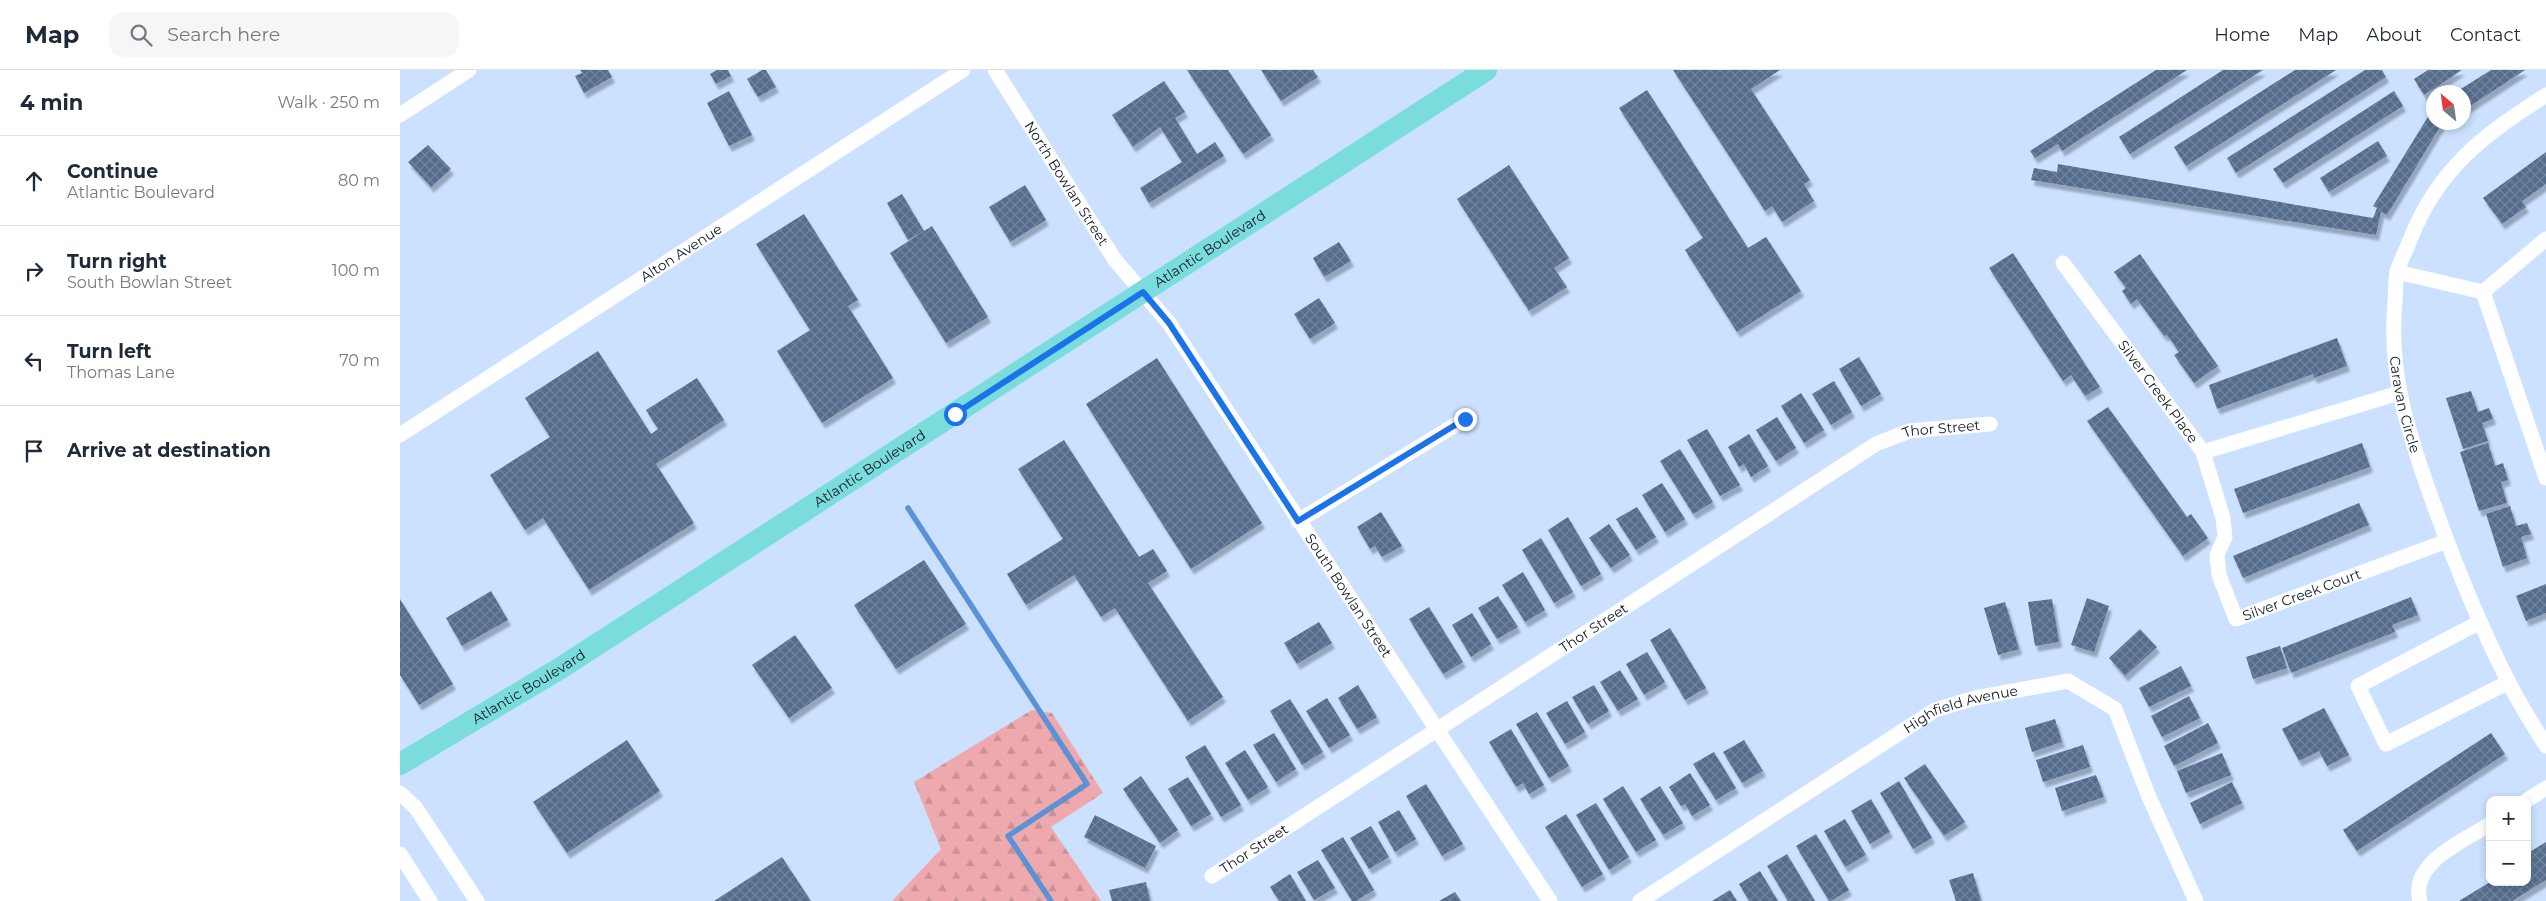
<!DOCTYPE html>
<html lang="en">
<head>
<meta charset="utf-8">
<style>
	:root { --surface:#fff; --page:#f6f6f7; --text:#1f2937; --muted:#747a83; --line:#e0e1e3 }
	body { margin:0; font-family:Montserrat,sans-serif; background:var(--page); color:var(--text) }
	.controls { position:absolute; right:15px; bottom:15px; display:grid; overflow:hidden; border-radius:10px; box-shadow:0 2px 8px #0003 }
	.controls button { width:45px; height:45px; display:grid; place-items:center; padding:0; border:0; border-bottom:1px solid var(--line); background:var(--surface); color:var(--text); font:25px sans-serif }
	.compass { position:absolute; left:2026px; top:15px; width:45px; height:45px; border-radius:50%; background:var(--surface); box-shadow:0 2px 8px #0003; rotate:331deg }
	.stop { position:absolute; width:15px; height:15px; margin:-11px; border:4px solid #1a73e8; border-radius:50%; background:#fff }
	.stop.end { background:#1a73e8; border-color:#fff; box-shadow:0 1px 5px #0008 }
	.list { margin:0; padding:0; list-style:none }
	h2 { display:flex; justify-content:space-between; align-items:center; height:65px; margin:0; padding:0 20px; font-size:21px }
	h2 small { font-size:16px; font-weight:400; color:var(--muted) }
	.list li { display:grid; grid-template-columns:32px 1fr auto; gap:15px; align-items:center; box-sizing:border-box; height:90px; padding:0 20px; border-top:1px solid var(--line) }
	.list b { display:block; font-size:19px; white-space:nowrap }
	.list p { margin:0; font-size:16px; white-space:nowrap; color:var(--muted) }
	.list em { font-size:16px; font-style:normal; color:var(--muted) }
	.icon { flex:none; width:28px; height:28px; fill:none; stroke:currentColor; stroke-width:2; stroke-linecap:round; stroke-linejoin:round }
	.map { position:relative; flex:none; width:2146px; height:831px; overflow:hidden }
	header { display:flex; align-items:center; gap:30px; box-sizing:border-box; height:70px; padding:0 25px; background:var(--surface); border-bottom:1px solid var(--line) }
	header strong { font-size:24px }
	nav { display:flex; gap:28px; margin-inline-start:auto; font-size:18px }
	.search { width:350px; height:45px; background:var(--page); display:flex; align-items:center; gap:12px; box-sizing:border-box; padding:0 18px; border-radius:15px; color:var(--muted); font-size:19px }
	main { display:flex }
	aside { flex:1; background:var(--surface) }
	.map>svg:first-child { display:block }
	.forest { fill:url(#forest-firs) }
	.lines { fill:none; stroke-linecap:round; stroke-linejoin:round }
	.stream { stroke:#5b91d6; stroke-width:5.5 }
	.building { fill:url(#building-cross-hatch); filter:url(#shadow) }
	.street { stroke:#fff; stroke-width:15 }
	.primary { stroke:#7bdcdc; stroke-width:22 }
	.route { stroke:#1a73e8; stroke-width:6 }
	.labels { text-anchor:middle; dominant-baseline:central; stroke-width:4; stroke-linejoin:round; paint-order:stroke }
	.street-label { font-size:14px; fill:#111b28; stroke:#cbe1ff }
</style>
</head>
<body>
<header>
<strong>Map</strong>
<div class="search"><svg class="icon" aria-label="search" viewBox="0 0 24 24"><circle cx="10" cy="10" r="6"/><path d="M15 15l6 6"/></svg>Search here</div>
<nav><a>Home</a><a>Map</a><a>About</a><a>Contact</a></nav>
</header>
<main>
<aside>
<h2>4 min<small>Walk · 250 m</small></h2>
<ul class="list">
<li><svg class="icon" aria-label="ahead" viewBox="0 0 24 24"><path d="M12 20V5M6 11l6-6 6 6"/></svg><div><b>Continue</b><p>Atlantic Boulevard</p></div><em>80 m</em></li>
<li><svg class="icon" aria-label="right" viewBox="0 0 24 24"><path d="M7 20v-9h11M14 6l5 5-5 5"/></svg><div><b>Turn right</b><p>South Bowlan Street</p></div><em>100 m</em></li>
<li><svg class="icon" aria-label="left" viewBox="0 0 24 24"><path d="M17 20v-9H6M10 6l-5 5 5 5"/></svg><div><b>Turn left</b><p>Thomas Lane</p></div><em>70 m</em></li>
<li><svg class="icon" aria-label="arrive" viewBox="0 0 24 24"><path d="M6 21V4h12l-3 4 3 4H6"/></svg><div><b>Arrive at destination</b></div></li>
</ul>
</aside>
<div class="map">
<svg width="2146" height="831" viewBox="0 0 2146 831">
	<defs>
		<pattern id="forest-firs" width="22" height="20" patternUnits="userSpaceOnUse" patternTransform="scale(1.25)"><rect width="22" height="20" fill="#eda9ad"/><path d="M5 1l3.5 6h-7zM16 11l3.5 6h-7z" fill="#ca9195"/></pattern>
		<pattern id="building-cross-hatch" width="8" height="8" patternUnits="userSpaceOnUse" patternTransform="scale(1.25)"><rect width="8" height="8" fill="#546d8d"/><path d="M0 0l8 8M0 8l8-8" fill="none" stroke="#72849c"/></pattern>
		<filter id="shadow"><feDropShadow dx="3" dy="5.5" stdDeviation="1" flood-color="#0004"/></filter>
	</defs>
	<rect width="100%" height="100%" fill="#cbe1ff"/>
	<!-- forest -->
	<path class="forest" d="M 632,640 L 652,643 L 703,723 L 651,757 L 701,831 L 492,831 L 541,779 L 514,712 Z"/>
	<g class="lines">
		<!-- stream -->
		<path class="stream" d="M 508,438 L 687,714 L 608,766 L 651,831"/>
	</g>
	<!-- building -->
	<path class="building" d="M 180,0 L 208,0 L 212,7 L 184,23 L 175,6 L 182,3 Z
		M 317,0 L 328,0 L 331,6 L 316,14 L 310,4 Z
		M 362,0 L 366,0 L 376,17 L 358,27 L 347,9 Z
		M 787,0 L 828,0 L 871,65 L 843,84 Z
		M 861,0 L 913,0 L 918,7 L 881,31 Z
		M 1273,0 L 1380,0 L 1351,19 L 1410,110 L 1404,114 L 1414,131 L 1382,152 L 1372,136 L 1365,141 Z
		M 1756,0 L 1787,0 L 1662,81 L 1658,74 L 1635,88 L 1630,81 Z
		M 1823,0 L 1863,0 L 1730,84 L 1719,67 Z
		M 1895,0 L 1936,0 L 1786,96 L 1774,77 Z
		M 1965,0 L 1982,0 L 1986,7 L 1836,103 L 1827,88 Z
		M 2028,0 L 2062,0 L 2024,25 L 2014,9 Z
		M 2091,0 L 2125,0 L 2064,40 L 2064,22 L 2056,22 Z
		M 764,11 L 785,42 L 775,48 L 797,84 L 815,72 L 824,86 L 749,133 L 740,118 L 782,92 L 760,57 L 733,77 L 712,45 Z
		M 1247,20 L 1348,178 L 1366,167 L 1401,221 L 1337,262 L 1285,180 L 1303,168 L 1219,38 Z
		M 329,21 L 352,65 L 329,76 L 307,33 Z
		M 1994,21 L 2003,36 L 1883,113 L 1873,99 Z
		M 2034,37 L 2034,52 L 2043,52 L 1987,145 L 1981,142 L 1976,165 L 1631,110 L 1634,98 L 1657,102 L 1658,94 L 1973,148 L 1977,138 L 1973,136 Z
		M 1978,71 L 1987,86 L 1929,122 L 1920,108 Z
		M 28,75 L 51,99 L 31,117 L 8,92 Z
		M 2146,82 L 2146,114 L 2122,131 L 2126,137 L 2102,154 L 2083,128 Z
		M 1109,95 L 1169,188 L 1154,198 L 1167,217 L 1129,241 L 1057,129 Z
		M 625,115 L 646,150 L 610,172 L 589,137 Z
		M 502,124 L 524,161 L 508,170 L 487,133 Z
		M 404,144 L 458,230 L 448,236 L 493,308 L 422,353 L 377,281 L 410,260 L 356,174 Z
		M 532,156 L 588,247 L 546,273 L 490,183 Z
		M 939,172 L 951,191 L 924,207 L 913,188 Z
		M 1613,183 L 1700,317 L 1685,326 L 1671,305 L 1663,311 L 1589,198 Z
		M 1740,184 L 1818,296 L 1794,313 L 1774,285 L 1779,282 L 1767,265 L 1764,266 L 1737,229 L 1731,234 L 1722,221 L 1726,218 L 1714,202 Z
		M 919,228 L 935,253 L 910,269 L 894,244 Z
		M 1937,268 L 1947,296 L 1914,308 L 1913,304 L 1817,339 L 1809,315 Z
		M 198,281 L 251,364 L 258,359 L 246,340 L 297,308 L 324,350 L 256,394 L 294,453 L 189,520 L 143,448 L 125,460 L 90,405 L 150,367 L 125,328 Z
		M 1459,287 L 1481,324 L 1461,336 L 1439,299 Z
		M 757,288 L 862,453 L 791,499 L 686,334 Z
		M 1434,311 L 1452,342 L 1431,355 L 1412,324 Z
		M 2071,321 L 2078,342 L 2089,338 L 2093,349 L 2082,353 L 2088,371 L 2063,379 L 2046,328 Z
		M 1401,323 L 1424,360 L 1404,373 L 1381,336 Z
		M 1708,337 L 1787,447 L 1791,444 L 1808,468 L 1783,486 L 1687,351 Z
		M 1377,347 L 1396,378 L 1376,391 L 1356,360 Z
		M 1307,359 L 1340,415 L 1320,426 L 1287,370 Z
		M 1349,364 L 1368,396 L 1351,407 L 1344,394 L 1339,397 L 1328,377 Z
		M 664,370 L 739,487 L 753,479 L 767,501 L 748,513 L 823,627 L 788,651 L 715,538 L 701,547 L 674,505 L 626,535 L 607,504 L 663,469 L 618,399 Z
		M 1962,373 L 1970,397 L 1843,443 L 1834,419 Z
		M 2088,373 L 2095,396 L 2103,393 L 2108,410 L 2101,412 L 2107,433 L 2079,441 L 2060,382 Z
		M 1280,379 L 1313,432 L 1293,444 L 1260,391 Z
		M 1262,413 L 1285,449 L 1265,462 L 1242,425 Z
		M 1959,433 L 1969,455 L 1843,508 L 1833,486 Z
		M 2110,436 L 2116,456 L 2127,453 L 2131,464 L 2121,467 L 2127,488 L 2103,497 L 2086,444 Z
		M 1237,437 L 1256,467 L 1236,480 L 1216,449 Z
		M 981,442 L 1002,476 L 982,487 L 975,476 L 970,479 L 957,457 Z
		M 1168,447 L 1201,504 L 1181,516 L 1148,460 Z
		M 1209,454 L 1230,485 L 1211,498 L 1189,468 Z
		M 1141,468 L 1173,522 L 1154,533 L 1122,480 Z
		M 524,490 L 566,554 L 496,599 L 454,535 Z
		M 1123,502 L 1145,540 L 1125,552 L 1102,515 Z
		M 2146,514 L 2146,543 L 2126,551 L 2116,526 Z
		M 91,521 L 108,550 L 62,576 L 46,548 Z
		M 1098,526 L 1118,557 L 1097,569 L 1078,538 Z
		M 2011,527 L 2018,545 L 1992,555 L 1995,562 L 1891,603 L 1882,578 Z
		M 1687,528 L 1709,536 L 1694,582 L 1671,575 Z
		M 0,529 L 53,614 L 19,635 L 0,605 Z
		M 1652,529 L 1659,572 L 1635,576 L 1628,532 Z
		M 1605,532 L 1619,579 L 1598,585 L 1584,538 Z
		M 1029,537 L 1063,592 L 1043,604 L 1009,549 Z
		M 1072,543 L 1091,574 L 1071,587 L 1052,555 Z
		M 919,552 L 932,573 L 897,594 L 884,573 Z
		M 1270,558 L 1306,618 L 1285,630 L 1250,570 Z
		M 1740,559 L 1757,577 L 1725,606 L 1709,588 Z
		M 395,565 L 432,618 L 389,648 L 352,595 Z
		M 1880,576 L 1887,598 L 1853,609 L 1846,587 Z
		M 1247,582 L 1265,612 L 1244,625 L 1226,594 Z
		M 1781,596 L 1791,616 L 1749,637 L 1739,618 Z
		M 1220,600 L 1238,629 L 1218,641 L 1200,612 Z
		M 958,615 L 977,647 L 957,659 L 938,628 Z
		M 1194,615 L 1209,641 L 1188,654 L 1172,627 Z
		M 1789,626 L 1800,648 L 1762,667 L 1751,646 Z
		M 927,628 L 950,665 L 929,678 L 906,641 Z
		M 890,629 L 923,682 L 902,695 L 870,641 Z
		M 1167,631 L 1185,662 L 1165,674 L 1146,643 Z
		M 1924,638 L 1949,685 L 1927,696 L 1919,681 L 1899,691 L 1882,659 Z
		M 1137,642 L 1169,696 L 1149,708 L 1116,654 Z
		M 1655,649 L 1662,672 L 1632,682 L 1625,658 Z
		M 1808,653 L 1818,673 L 1774,696 L 1764,676 Z
		M 1111,659 L 1144,715 L 1129,724 L 1123,713 L 1116,717 L 1089,672 Z
		M 874,663 L 896,699 L 876,712 L 853,675 Z
		M 2091,663 L 2105,684 L 1957,781 L 1943,760 Z
		M 227,670 L 260,721 L 167,783 L 133,732 Z
		M 1344,670 L 1363,701 L 1342,713 L 1323,682 Z
		M 805,675 L 841,735 L 821,747 L 785,687 Z
		M 1683,675 L 1690,697 L 1643,712 L 1636,690 Z
		M 845,680 L 868,717 L 848,730 L 825,693 Z
		M 1314,682 L 1336,718 L 1316,730 L 1293,694 Z
		M 1822,683 L 1831,705 L 1786,723 L 1777,701 Z
		M 1525,694 L 1565,752 L 1544,766 L 1504,708 Z
		M 1290,703 L 1310,735 L 1292,746 L 1285,734 L 1281,736 L 1269,717 Z
		M 1696,705 L 1704,727 L 1662,741 L 1655,718 Z
		M 741,706 L 778,760 L 760,773 L 723,719 Z
		M 788,707 L 811,744 L 791,756 L 768,719 Z
		M 1499,711 L 1532,768 L 1513,779 L 1480,723 Z
		M 1832,712 L 1842,733 L 1800,754 L 1790,733 Z
		M 1026,714 L 1063,774 L 1042,786 L 1006,726 Z
		M 1223,716 L 1256,770 L 1236,782 L 1203,729 Z
		M 1260,716 L 1283,753 L 1263,765 L 1240,729 Z
		M 1471,729 L 1490,762 L 1470,774 L 1451,741 Z
		M 1196,733 L 1229,787 L 1209,800 L 1176,745 Z
		M 999,740 L 1016,769 L 995,782 L 978,752 Z
		M 1166,744 L 1203,804 L 1182,817 L 1145,757 Z
		M 695,745 L 756,776 L 745,798 L 684,767 Z
		M 1445,749 L 1466,785 L 1445,797 L 1424,761 Z
		M 971,756 L 989,787 L 969,799 L 950,768 Z
		M 1416,764 L 1449,820 L 1431,831 L 1429,831 L 1396,776 Z
		M 943,767 L 974,820 L 956,831 L 952,831 L 921,780 Z
		M 2146,772 L 2146,810 L 2112,831 L 2059,831 L 2090,812 L 2127,812 L 2127,789 L 2131,787 L 2128,783 Z
		M 1387,784 L 1415,831 L 1388,831 L 1367,796 Z
		M 382,787 L 411,831 L 314,831 Z
		M 918,790 L 935,818 L 914,830 L 897,802 Z
		M 1360,801 L 1378,831 L 1349,831 L 1339,814 Z
		M 1573,803 L 1581,831 L 1556,831 L 1549,810 Z
		M 890,804 L 906,831 L 879,831 L 870,817 Z
		M 746,812 L 750,831 L 712,831 L 709,820 Z
		M 1330,820 L 1337,831 L 1312,831 Z
		M 1055,822 L 1061,831 L 1039,831 Z"/>
	<g class="lines">
		<!-- street -->
		<g class="street">
			<path id="s1" d="M 595,0 L 715,190 L 769,253 L 1150,831"/>
			<path id="s2" d="M 2146,25 C 2084,65 2038,98 2010,170 C 2006,181 2000,191 1997,202 C 1995,211 1996,222 1995,232 C 1988,301 2008,362 2031,427 C 2053,489 2078,552 2108,611 C 2119,633 2133,655 2146,676"/>
			<path d="M 0,45 L 69,0"/>
			<path id="s3" d="M 1663,193 L 1803,382 L 1999,323"/>
			<path d="M 1997,202 L 2083,222"/>
			<path d="M 2083,222 L 2146,408"/>
			<path d="M 2083,222 L 2146,169"/>
			<path id="s4" d="M 0,365 L 563,0"/>
			<path id="s5" d="M 1803,382 L 1823,448 L 1825,467 L 1817,485 L 1819,505 L 1836,549 L 2047,471"/>
			<path d="M 898,451 L 1065,349"/>
			<path d="M 2080,552 L 1958,616 L 1986,674 L 2109,612"/>
			<path d="M 0,723 L 16,738 L 77,831"/>
			<path d="M 2127,730 L 2146,718"/>
			<path d="M 0,784 L 30,831"/>
			<path id="s6" d="M 812,806 L 1476,374 L 1509,361 L 1590,354"/>
			<path id="s7" d="M 1240,831 L 1535,640 L 1575,628 L 1668,611 L 1715,639 L 1749,727 L 1796,831"/>
			<path d="M 2020,831 C 2009,793 2064,771 2090,754"/>
		</g>
		<!-- primary -->
		<path class="primary" id="s8" d="M 0,694 L 159,599 L 1086,0"/>
	</g>
	<g class="lines">
		<!-- route -->
		<path class="route" d="M 555,344 L 743,222 L 769,253 L 898,451 L 1065,349"/>
	</g>
	<g class="labels">
		<!-- street labels -->
		<g class="street-label">
			<text stroke="none"><textPath href="#s1" startOffset="134">North Bowlan Street</textPath></text>
			<text stroke="none"><textPath href="#s8" startOffset="960">Atlantic Boulevard</textPath></text>
			<text stroke="none"><textPath href="#s4" startOffset="335">Alton Avenue</textPath></text>
			<text stroke="none"><textPath href="#s3" startOffset="160">Silver Creek Place</textPath></text>
			<text stroke="none"><textPath href="#s2" startOffset="371">Caravan Circle</textPath></text>
			<text stroke="none"><textPath href="#s6" startOffset="860">Thor Street</textPath></text>
			<text stroke="none"><textPath href="#s8" startOffset="555">Atlantic Boulevard</textPath></text>
			<text stroke="none"><textPath href="#s1" startOffset="634">South Bowlan Street</textPath></text>
			<text stroke="none"><textPath href="#s5" startOffset="245">Silver Creek Court</textPath></text>
			<text stroke="none"><textPath href="#s6" startOffset="455">Thor Street</textPath></text>
			<text stroke="none"><textPath href="#s8" startOffset="150">Atlantic Boulevard</textPath></text>
			<text stroke="none"><textPath href="#s7" startOffset="376">Highfield Avenue</textPath></text>
			<text stroke="none"><textPath href="#s6" startOffset="50">Thor Street</textPath></text>
		</g>
	</g>
</svg>
<div class="controls">
<button>+</button>
<button>−</button>
</div>
<svg class="compass" viewBox="-18 -18 36 36"><path d="M0-13l5 13h-10z" fill="#e53935"/><path d="M0 13l5-13h-10z" fill="#747a83"/></svg>
<div class="stop" style="left:555px;top:344px"></div>
<div class="stop end" style="left:1065px;top:349px"></div>
</div>
</main>
</body>
</html>
